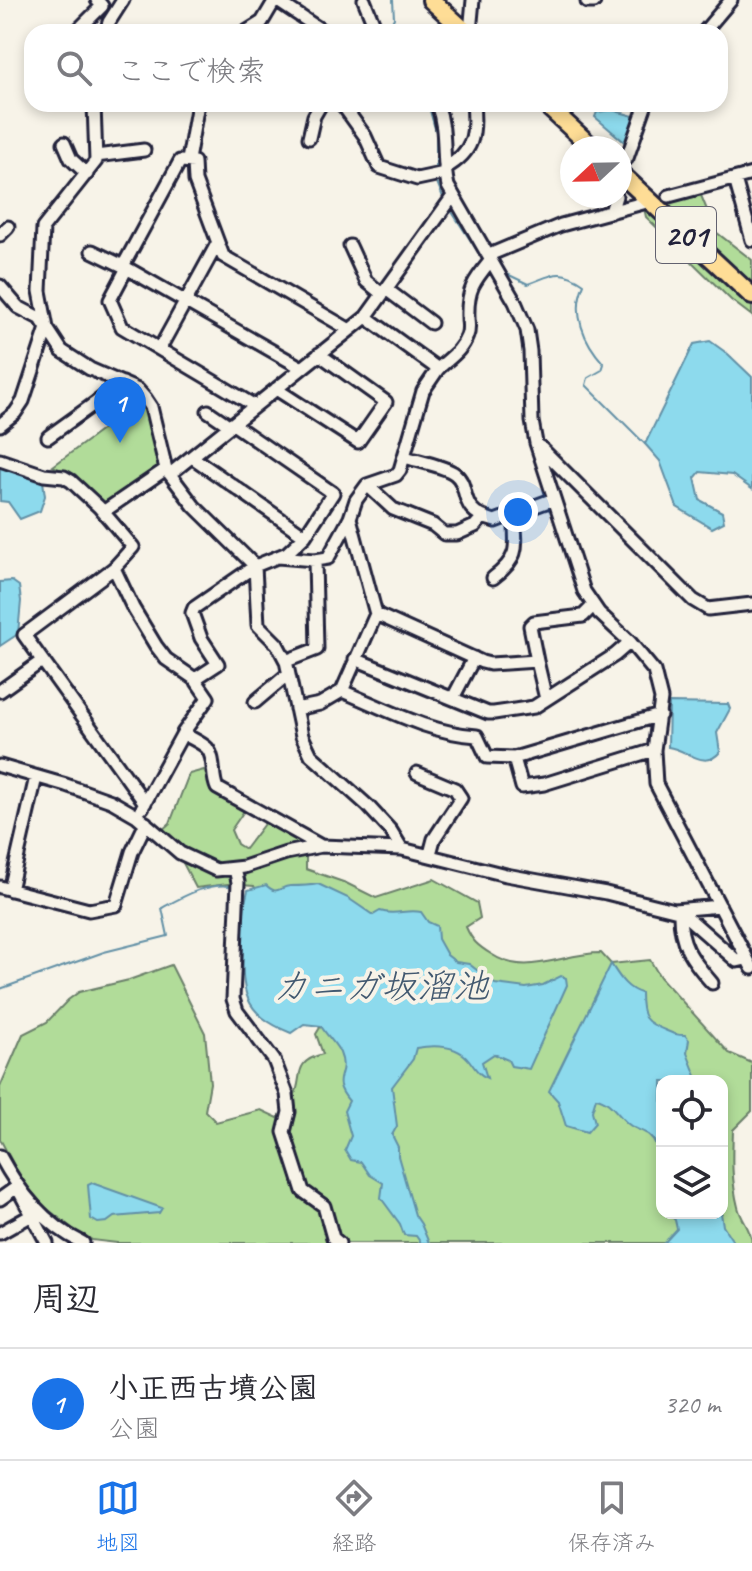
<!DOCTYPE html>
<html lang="ja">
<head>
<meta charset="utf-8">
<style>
	:root { --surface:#fff; --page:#f7f7f7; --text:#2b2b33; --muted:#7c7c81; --line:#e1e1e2; --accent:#1a73e8 }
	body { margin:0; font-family:Caveat,"Klee One",sans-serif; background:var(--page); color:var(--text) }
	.controls { position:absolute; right:24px; bottom:24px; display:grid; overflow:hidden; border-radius:16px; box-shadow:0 4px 12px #0003 }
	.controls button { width:72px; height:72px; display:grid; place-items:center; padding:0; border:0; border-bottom:2px solid var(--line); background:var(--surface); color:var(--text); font:40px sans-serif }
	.compass { position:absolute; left:560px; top:136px; width:72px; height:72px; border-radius:50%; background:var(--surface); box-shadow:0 4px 12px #0003; rotate:248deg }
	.you { position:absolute; left:518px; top:512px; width:28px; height:28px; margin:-20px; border:6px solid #fff; border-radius:50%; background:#1a73e8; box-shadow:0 0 0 12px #1a73e833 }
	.badge { display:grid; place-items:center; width:52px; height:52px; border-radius:50%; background:var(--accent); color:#fff; font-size:26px; font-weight:700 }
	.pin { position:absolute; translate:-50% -66px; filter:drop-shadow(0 2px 4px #0008) }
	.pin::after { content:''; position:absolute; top:42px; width:28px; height:24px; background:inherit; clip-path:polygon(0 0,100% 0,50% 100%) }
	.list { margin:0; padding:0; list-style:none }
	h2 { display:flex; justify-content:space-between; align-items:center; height:104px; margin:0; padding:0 32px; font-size:34px }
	h2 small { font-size:26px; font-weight:400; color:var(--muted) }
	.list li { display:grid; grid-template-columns:52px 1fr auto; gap:24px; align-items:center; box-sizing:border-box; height:112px; padding:0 32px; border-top:2px solid var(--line) }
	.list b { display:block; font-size:30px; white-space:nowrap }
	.list p { margin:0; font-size:26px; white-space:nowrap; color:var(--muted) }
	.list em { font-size:26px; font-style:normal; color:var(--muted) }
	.icon { flex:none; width:44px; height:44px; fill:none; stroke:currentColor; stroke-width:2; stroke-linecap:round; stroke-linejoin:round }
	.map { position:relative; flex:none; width:752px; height:1243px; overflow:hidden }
	.search { position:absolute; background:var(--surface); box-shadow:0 4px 12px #0003; left:24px; right:24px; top:24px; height:88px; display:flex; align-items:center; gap:20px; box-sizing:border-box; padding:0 28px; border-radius:24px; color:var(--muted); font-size:30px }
	.sheet { height:216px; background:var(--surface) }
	nav { display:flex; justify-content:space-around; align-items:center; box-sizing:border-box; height:112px; border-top:2px solid var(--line); background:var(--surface); font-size:22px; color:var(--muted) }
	nav a { display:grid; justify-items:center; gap:4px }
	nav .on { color:var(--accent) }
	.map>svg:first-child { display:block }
	.green { fill:#b1dc99; stroke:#6a7f6a; stroke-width:2; fill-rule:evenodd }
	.water { fill:#8ddaed; stroke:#6290a6; stroke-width:2 }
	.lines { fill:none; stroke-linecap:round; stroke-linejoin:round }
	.stream { stroke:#6290a6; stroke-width:2 }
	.minor-casing { stroke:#22223b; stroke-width:17 }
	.highway-casing { stroke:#22223b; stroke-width:22 }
	.minor { stroke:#f7f3e8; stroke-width:11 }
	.highway { stroke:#fedd96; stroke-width:16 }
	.labels { text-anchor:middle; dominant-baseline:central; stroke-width:8; stroke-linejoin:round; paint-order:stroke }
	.shield { fill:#f7f3e8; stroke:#62616f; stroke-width:2 }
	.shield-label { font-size:32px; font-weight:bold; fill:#22223b }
	.water-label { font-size:36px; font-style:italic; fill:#425970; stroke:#f7f3e8 }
</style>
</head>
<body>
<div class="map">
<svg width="752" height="1243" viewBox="0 0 752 1243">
	<rect width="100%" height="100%" fill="#f7f3e8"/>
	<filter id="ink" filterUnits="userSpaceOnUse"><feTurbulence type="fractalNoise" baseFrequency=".0125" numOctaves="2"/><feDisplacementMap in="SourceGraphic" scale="16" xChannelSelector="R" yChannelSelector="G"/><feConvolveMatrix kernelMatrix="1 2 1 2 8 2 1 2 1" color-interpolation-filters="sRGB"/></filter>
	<g filter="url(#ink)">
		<!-- green -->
		<path class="green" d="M 700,193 L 716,232 L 752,260 L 752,316 L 731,300 L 646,217 L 644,208 Z
			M 144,399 L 161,469 L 107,506 L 72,476 L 53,466 Z
			M 204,770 L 214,789 L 246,808 L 231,830 L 237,844 L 245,849 L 267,820 L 306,842 L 306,869 L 346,883 L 376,898 L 434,879 L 477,903 L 480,918 L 466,927 C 472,941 478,946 491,954 C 527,978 561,953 601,953 L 611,964 L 650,960 L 660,977 L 729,1053 L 752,1063 L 752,1111 L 733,1130 C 732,1158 731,1179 738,1207 C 741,1220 752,1230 752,1243 L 117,1243 L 92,1240 L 77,1232 L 45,1207 L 23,1182 L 0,1139 L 0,1087 L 23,1034 L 47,1022 L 68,1000 L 79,992 L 129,980 L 171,965 L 205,1033 L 210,1083 L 205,1111 L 216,1122 L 261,1110 L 278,1118 C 283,1111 290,1104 294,1096 C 304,1078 291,1062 323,1054 L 316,1034 L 321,1026 L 254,886 L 228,884 L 196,888 L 171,840 L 161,831 L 170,823 L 189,774 ZM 662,1081 L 722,1081 L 722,1213 L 662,1213 Z"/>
		<!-- water -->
		<path class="water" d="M 612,110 L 637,117 L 629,146 L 595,117 L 597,112 Z
			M 710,341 L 728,354 L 752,377 L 752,489 L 732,475 L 700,472 L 695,478 L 700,500 L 722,512 L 724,522 L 712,528 L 677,507 L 660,461 L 645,444 L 694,344 Z
			M 0,466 L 43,481 L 45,496 L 40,511 L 20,519 L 8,502 L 0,501 Z
			M 12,581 L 19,586 L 21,601 L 18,634 L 0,646 L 0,582 Z
			M 669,703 L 728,704 L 730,709 L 717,733 L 720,752 C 704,771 687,749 668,747 Z
			M 318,884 L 348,898 L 373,915 L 380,911 C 394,916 406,909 421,912 L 428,922 L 437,926 L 438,939 L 447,955 L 456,962 L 469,964 L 495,984 L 526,988 L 543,985 L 561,976 L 566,978 L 567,985 L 529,1069 L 511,1066 L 508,1060 L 494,1054 L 482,1062 L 487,1078 C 478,1074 475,1068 469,1060 C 457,1045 434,1045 416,1048 L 413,1059 L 392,1087 L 397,1126 L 392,1135 L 398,1147 L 398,1156 L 415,1215 L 421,1224 L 429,1243 L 421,1243 L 416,1236 L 404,1235 L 400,1224 L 381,1198 L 383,1183 L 370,1175 L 361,1162 L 351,1160 L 345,1150 L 351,1136 L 344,1111 L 349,1101 C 328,1076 350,1077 340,1053 C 337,1045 326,1035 321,1026 L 304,1024 L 291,1033 C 240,1012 242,990 243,941 C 243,923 243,907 248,890 L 266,885 C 277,896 279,887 290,886 C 300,886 308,886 318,884 Z
			M 611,964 C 619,976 626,989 641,993 C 641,1018 644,1022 667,1031 C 674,1034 677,1035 685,1035 L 689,1040 L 687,1053 L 698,1081 L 662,1081 L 662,1180 L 657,1172 C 658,1163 659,1154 656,1145 C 651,1132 641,1132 631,1126 C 618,1118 613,1101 596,1098 L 592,1111 L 595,1123 L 587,1132 L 566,1126 L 558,1101 L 549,1091 Z
			M 92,1183 L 162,1208 L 159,1213 L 114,1217 L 107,1222 L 98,1223 L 91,1219 L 88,1185 Z
			M 668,1213 L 721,1213 L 723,1226 L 734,1243 L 664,1243 L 677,1229 L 675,1220 Z"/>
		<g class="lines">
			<!-- stream -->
			<path class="stream" d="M 387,32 L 394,18 L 393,0
				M 428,104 L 436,132 L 436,170
				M 436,180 L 444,200
				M 450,209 L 482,258
				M 505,273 L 528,284 C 553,275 559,267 584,284 C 571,313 584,342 604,364 L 602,370 L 588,378 L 586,385 L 645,444
				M 0,989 L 104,952 L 168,936 L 162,908 C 182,897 211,880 235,887"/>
			<defs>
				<path id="minor" d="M 276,0 L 324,32
					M 364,0 L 377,32
					M 587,2 L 594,2 L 594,0
					M 76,32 L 102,6 L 97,0
					M 106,32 L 109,22 L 123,0
					M 246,32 L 262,22 L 275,0
					M 470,32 L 473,0
					M 704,32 L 731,0
					M 342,104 L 365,136 L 379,167 L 417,179 L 445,173
					M 437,104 C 448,133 441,157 448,186 L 515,302 L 527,330 L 530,351 L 532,421 L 536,443 L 584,591 L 599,613 L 630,642 L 654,671 L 661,699 L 654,750 L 656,784 L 752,968
					M 309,138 L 314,116 L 321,104
					M 64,143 L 71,159 L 87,174
					M 96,156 L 144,150
					M 627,158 L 646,104
					M 188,160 L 197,109
					M 445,168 C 474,152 476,134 473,104
					M 735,179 L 752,240
					M 669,196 L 752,174
					M 611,212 L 616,196
					M 0,235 L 8,227
					M 350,246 L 366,281 L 382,294
					M 92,251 L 123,266
					M 489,255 L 561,225 L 643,203
					M 127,268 L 110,300 L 122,327 L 255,406
					M 0,286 L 18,307 L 41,319 L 62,351 L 90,369 L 138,390 L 145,398 L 151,407 L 166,469
					M 386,289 L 431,323
					M 160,348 L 217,244
					M 302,368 L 123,266 L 180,161 L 194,162 L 195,181 L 223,256 L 350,330
					M 438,369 C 449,358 461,352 467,336 C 470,329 468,324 468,317 C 467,289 474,281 491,260
					M 276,389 L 358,442 L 386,402 L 319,354
					M 208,411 L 230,426
					M 0,425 L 15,413 L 23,401 L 47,328 L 40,291 L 43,228 L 96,161 L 94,104
					M 48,437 L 123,383
					M 540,447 L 693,600 L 708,609 L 752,604
					M 192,457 L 305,536
					M 405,457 C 417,461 445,466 455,474 C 472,487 455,511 495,521 L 554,499
					M 0,460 L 44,475 L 64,477 L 71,481 L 99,507 L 133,547 L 114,568 L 24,635 L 145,803
					M 170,474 L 366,317 L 453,196
					M 367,485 L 393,509 L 433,525 L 444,534 L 457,534 L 475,526 L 483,517
					M 103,512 L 166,469 L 194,506 L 255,566 L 258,625 L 277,644 L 286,661 L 302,736 L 311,755 L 368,806 L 391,831 L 402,849
					M 278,557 L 315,560 L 328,558 L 350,518
					M 114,568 L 133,608 L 156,646 L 166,659 L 195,679 L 208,698 L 183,733 L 142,808
					M 493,578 C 521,557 516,546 514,514
					M 376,614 L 482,662 L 490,664 L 537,661 L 530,626 L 534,622 L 583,616 L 593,606
					M 355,659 L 488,713 L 494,713 L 534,707 L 615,655 L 630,642
					M 286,661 L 317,649 L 315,560
					M 537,661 L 546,699
					M 195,679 L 218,664 L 201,638 L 192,613 L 194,608 L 255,566 L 287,553 L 305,536 L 333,493 L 233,424
					M 0,691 L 42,661
					M 342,691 C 386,709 429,733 477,736 L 487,757 L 514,758 L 660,715
					M 453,698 L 474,658
					M 255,702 L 288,674
					M 296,709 L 320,704 L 342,691 L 376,614 L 350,518 L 356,500 L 367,485 L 396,475 L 400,470 L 423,391 L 438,369 L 366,317
					M 183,733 C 190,738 201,742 207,748 C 216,759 211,776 217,788 L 321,846
					M 514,758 L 522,787 L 544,784 L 654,750
					M 0,766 L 66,785 L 111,801 L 137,816 L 180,853 L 216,870 L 244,867 L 286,853 L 321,846 L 402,849 L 506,875 L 606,893 L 674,910 L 720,906
					M 417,773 L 455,789 L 461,798 L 434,839 L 430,854
					M 235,869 L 238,882 L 233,999 L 237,1011 L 274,1060 L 287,1094 L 289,1112 L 284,1132 L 303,1191 L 324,1206 L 333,1238 L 339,1243
					M 0,887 L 89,910 L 116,905 L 132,852 L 146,823
					M 10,890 L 36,777
					M 680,911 L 737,961 L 746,959
					M 680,911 C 679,943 691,959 712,983
					M 0,1156 C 20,1193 44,1224 83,1243
					M 0,1199 L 17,1187 L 47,1243
					M 0,1233 L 32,1215"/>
				<path id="highway" d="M 431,0 L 466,32
					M 545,104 L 593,148
					M 620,173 L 752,296"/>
			</defs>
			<!-- minor casing -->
			<use href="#minor" class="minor-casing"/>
			<!-- highway casing -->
			<use href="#highway" class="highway-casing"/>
			<!-- minor -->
			<use href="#minor" class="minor"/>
			<!-- highway -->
			<use href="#highway" class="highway"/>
		</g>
	</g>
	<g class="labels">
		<!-- shield labels -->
		<rect class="shield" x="656" y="207" width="60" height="56" rx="6"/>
		<g class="shield-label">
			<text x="686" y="235">201</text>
		</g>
		<!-- water labels -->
		<g class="water-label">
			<text x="381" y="986">カニガ坂溜池</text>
		</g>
	</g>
</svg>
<div class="controls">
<button><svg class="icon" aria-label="locate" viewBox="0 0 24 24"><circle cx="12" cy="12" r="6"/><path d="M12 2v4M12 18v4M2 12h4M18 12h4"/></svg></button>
<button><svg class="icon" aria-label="layers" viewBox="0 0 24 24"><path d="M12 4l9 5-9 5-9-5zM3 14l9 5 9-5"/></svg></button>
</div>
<svg class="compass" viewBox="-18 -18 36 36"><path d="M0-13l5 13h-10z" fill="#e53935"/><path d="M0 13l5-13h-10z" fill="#7c7c81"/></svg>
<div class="you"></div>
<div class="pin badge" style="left:120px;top:443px">1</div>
<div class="search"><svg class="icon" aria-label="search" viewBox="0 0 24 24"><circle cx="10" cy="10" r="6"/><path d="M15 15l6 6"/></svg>ここで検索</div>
</div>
<section class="sheet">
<h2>周辺<small></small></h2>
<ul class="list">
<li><span class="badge">1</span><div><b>小正西古墳公園</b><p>公園</p></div><em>320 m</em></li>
</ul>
</section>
<nav>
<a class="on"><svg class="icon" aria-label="map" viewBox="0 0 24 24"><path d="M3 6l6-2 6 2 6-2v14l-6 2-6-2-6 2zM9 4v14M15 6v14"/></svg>地図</a>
<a><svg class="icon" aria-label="directions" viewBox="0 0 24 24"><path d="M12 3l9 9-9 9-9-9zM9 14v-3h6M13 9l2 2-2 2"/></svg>経路</a>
<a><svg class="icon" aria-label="saved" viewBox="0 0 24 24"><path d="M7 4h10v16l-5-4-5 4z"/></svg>保存済み</a>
</nav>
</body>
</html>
